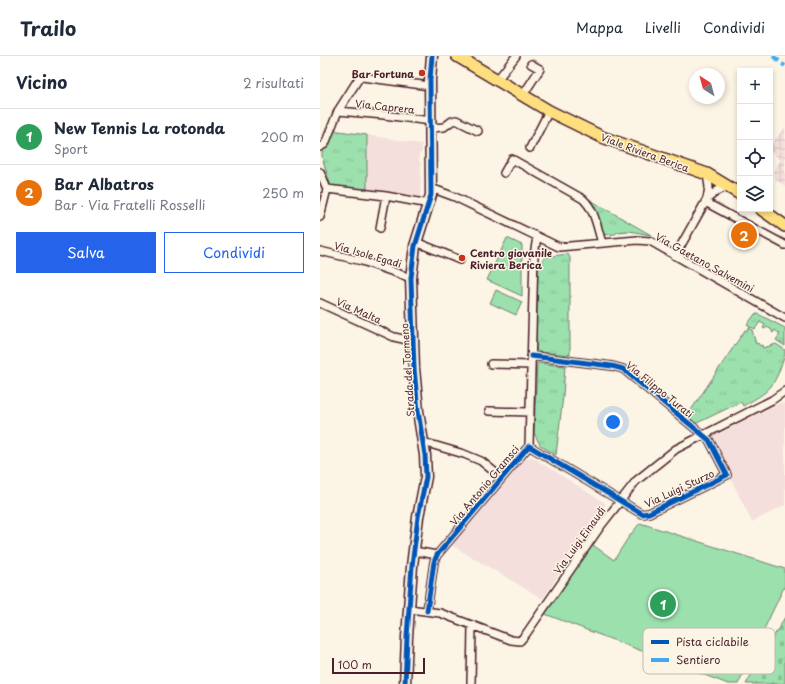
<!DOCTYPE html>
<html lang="it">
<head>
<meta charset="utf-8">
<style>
	:root { --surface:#fff; --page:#f2f2f3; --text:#1f2937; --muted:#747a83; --line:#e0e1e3; --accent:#2563eb }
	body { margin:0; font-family:"Playpen Sans",sans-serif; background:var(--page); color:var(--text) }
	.controls { position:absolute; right:12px; top:12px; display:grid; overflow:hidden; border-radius:0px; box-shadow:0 2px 6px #0003 }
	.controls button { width:36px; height:36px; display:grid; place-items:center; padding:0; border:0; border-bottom:1px solid var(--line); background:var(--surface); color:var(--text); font:20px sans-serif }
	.compass { position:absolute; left:369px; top:12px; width:36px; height:36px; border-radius:50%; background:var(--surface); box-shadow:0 2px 6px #0003; rotate:324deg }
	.scale { position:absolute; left:12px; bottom:10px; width:93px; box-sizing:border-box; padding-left:4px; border:2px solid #4a1f2b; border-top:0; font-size:11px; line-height:14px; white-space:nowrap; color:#4a1f2b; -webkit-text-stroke:3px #fcf5e5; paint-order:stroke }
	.you { position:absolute; left:293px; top:366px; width:14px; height:14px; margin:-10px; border:3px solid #fff; border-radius:50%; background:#1a73e8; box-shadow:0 0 0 6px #1a73e833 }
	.badge { display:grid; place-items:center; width:26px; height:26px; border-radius:50%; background:var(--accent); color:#fff; font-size:13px; font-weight:700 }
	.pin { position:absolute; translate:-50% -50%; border:2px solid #fff; box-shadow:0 1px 4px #0006 }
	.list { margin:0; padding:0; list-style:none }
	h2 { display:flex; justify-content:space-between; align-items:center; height:52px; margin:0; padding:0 16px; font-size:17px }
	h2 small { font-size:13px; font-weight:400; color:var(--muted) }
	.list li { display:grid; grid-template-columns:26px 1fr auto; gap:12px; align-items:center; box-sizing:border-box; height:56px; padding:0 16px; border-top:1px solid var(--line) }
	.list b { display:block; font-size:15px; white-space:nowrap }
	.list p { margin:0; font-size:13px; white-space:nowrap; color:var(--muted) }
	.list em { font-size:13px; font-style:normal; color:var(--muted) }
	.actions { display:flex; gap:8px; padding:12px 16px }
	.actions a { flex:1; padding:9px 0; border:1px solid var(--accent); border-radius:0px; text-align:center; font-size:14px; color:var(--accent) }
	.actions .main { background:var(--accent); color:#fff }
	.icon { flex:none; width:22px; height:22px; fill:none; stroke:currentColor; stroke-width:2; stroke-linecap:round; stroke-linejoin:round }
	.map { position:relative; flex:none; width:465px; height:628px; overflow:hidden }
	header { display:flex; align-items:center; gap:24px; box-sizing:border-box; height:56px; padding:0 20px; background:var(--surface); border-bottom:1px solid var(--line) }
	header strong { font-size:19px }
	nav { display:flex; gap:22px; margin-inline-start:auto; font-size:14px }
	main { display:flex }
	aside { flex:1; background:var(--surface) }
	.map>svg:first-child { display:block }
	.built { fill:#f4dfdc }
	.industrial { fill:url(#industrial-grid) }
	.grass { fill:url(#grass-tufts); stroke:#72806c }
	.cemetery { fill:url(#cemetery-stones); stroke:#72806c }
	.pitch { fill:#9be0ad; stroke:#72806c }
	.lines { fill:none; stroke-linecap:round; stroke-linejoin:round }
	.street-casing { stroke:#4a1f2b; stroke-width:10 }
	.secondary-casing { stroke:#4a1f2b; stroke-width:13 }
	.primary-casing { stroke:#4a1f2b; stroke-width:14 }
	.street { stroke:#fcf5e5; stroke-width:7 }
	.secondary { stroke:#fcf5e5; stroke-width:10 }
	.primary { stroke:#fedf80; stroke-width:11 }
	.quiet { stroke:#3fa9f5; stroke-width:4; stroke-dasharray:8 4; stroke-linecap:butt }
	.cycleway-casing { stroke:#fcf5e5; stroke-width:8 }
	.cycleway { stroke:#0057b8; stroke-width:5 }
	.poi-dot { fill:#c8321e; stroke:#fcf5e5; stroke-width:1.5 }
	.labels { text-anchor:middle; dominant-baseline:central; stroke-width:3; stroke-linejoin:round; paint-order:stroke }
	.poi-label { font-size:10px; font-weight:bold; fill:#4a1f2b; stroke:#fcf5e5; text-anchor:end }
	.street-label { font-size:10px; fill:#4a1f2b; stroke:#fcf5e5 }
	.key { fill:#fcf5e5; stroke:#c7b5ad; stroke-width:1 }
	.key-label { font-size:11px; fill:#4a1f2b }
</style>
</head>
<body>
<header>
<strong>Trailo</strong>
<nav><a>Mappa</a><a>Livelli</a><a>Condividi</a></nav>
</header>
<main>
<aside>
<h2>Vicino<small>2 risultati</small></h2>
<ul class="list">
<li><span class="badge" style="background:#2e9e5b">1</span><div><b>New Tennis La rotonda</b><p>Sport</p></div><em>200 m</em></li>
<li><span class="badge" style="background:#e8710a">2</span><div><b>Bar Albatros</b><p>Bar · Via Fratelli Rosselli</p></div><em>250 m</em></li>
</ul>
<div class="actions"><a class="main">Salva</a><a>Condividi</a></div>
</aside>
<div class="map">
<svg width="465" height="628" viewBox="0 0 465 628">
	<defs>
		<pattern id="industrial-grid" width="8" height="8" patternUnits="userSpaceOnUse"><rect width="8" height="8" fill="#f4dfdc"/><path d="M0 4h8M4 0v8" fill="none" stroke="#d3bfbd"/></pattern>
		<pattern id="grass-tufts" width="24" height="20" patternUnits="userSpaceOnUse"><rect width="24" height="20" fill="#9be0ad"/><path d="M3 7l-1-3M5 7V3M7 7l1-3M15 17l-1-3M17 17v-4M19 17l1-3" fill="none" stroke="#87c095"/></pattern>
		<pattern id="cemetery-stones" width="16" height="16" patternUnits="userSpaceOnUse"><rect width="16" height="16" fill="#9be0ad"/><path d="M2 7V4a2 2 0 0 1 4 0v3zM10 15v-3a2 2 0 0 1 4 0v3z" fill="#87c095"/></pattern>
	</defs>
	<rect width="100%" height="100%" fill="#fcf5e5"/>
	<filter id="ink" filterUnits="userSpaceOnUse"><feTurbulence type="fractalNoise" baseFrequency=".025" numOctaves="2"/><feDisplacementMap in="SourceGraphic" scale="8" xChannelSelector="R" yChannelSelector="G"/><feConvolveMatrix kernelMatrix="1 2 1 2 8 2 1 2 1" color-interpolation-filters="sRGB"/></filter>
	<g filter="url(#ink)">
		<!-- built -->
		<path class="built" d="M 47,79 L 102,88 L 102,96 L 99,98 L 99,105 L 101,107 L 100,141 L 97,142 L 58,138 L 57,134 L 47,133 Z
			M 460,347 L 465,348 L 465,449 L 432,466 L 391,382 L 454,349 Z
			M 212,401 L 285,447 L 285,449 L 268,472 L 223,543 L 131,489 L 204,403 Z"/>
		<!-- industrial -->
		<path class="industrial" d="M 465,71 L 465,130 L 455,123 L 453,115 L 461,104 L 450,95 L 450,90 Z"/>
		<!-- grass -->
		<path class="grass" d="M 12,74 L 47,79 L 47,133 L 44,133 L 40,136 L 11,131 L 2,101 L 2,97 Z
			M 265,141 L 331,179 L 309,175 L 298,176 L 295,178 L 283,179 L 274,152 Z
			M 248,198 L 250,202 L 250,299 L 219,296 L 216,294 L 216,292 L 218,209 L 225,201 Z
			M 435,258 L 438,258 L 465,272 L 465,290 L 456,284 L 460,278 L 455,274 L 453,277 L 452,276 L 452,274 L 447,271 L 445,273 L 443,272 L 445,269 L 440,266 L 435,273 L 431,271 L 430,273 L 432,274 L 436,288 L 438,287 L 440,290 L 442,289 L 443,292 L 456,288 L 465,294 C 465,300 463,306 460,312 C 452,336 443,338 423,350 L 421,346 L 375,368 L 370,364 L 369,357 L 425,274 L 428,274 L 430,271 L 427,269 Z
			M 217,307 L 245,310 L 243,340 L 236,399 L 220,389 L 214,377 Z"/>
		<!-- cemetery -->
		<path class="cemetery" d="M 465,561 L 465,628 L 426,628 Z"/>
		<!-- pitch -->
		<path class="pitch" d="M 187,182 L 202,189 L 202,240 L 167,224 Z
			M 176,234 L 202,246 L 196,259 L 170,247 Z
			M 320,467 L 465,513 L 465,529 L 418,628 L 408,628 L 225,558 L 270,487 L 294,504 L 308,482 Z"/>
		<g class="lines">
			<defs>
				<path id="street" d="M 177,24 L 196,0
					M 203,39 L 220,13 L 211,8
					M 18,55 L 64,59 L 111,65
					M 111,72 L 124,71 L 132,65 L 136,64 L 158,75
					M 0,91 L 5,88 L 18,55 L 39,22 L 42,21 L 110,30
					M 210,92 L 229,55
					M 0,116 L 7,133 L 66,140 L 109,148
					M 184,117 L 192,103 L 263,143 C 275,154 277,171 282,187
					M 387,118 L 389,131 L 387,143
					M 111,132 L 135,141 L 239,191 L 317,184 L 330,185 L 465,262
					M 385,146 L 465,189
					M 0,161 L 7,133
					M 60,172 L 66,140
					M 96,186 L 140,204
					M 0,195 L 42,205 L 91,222
					M 355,200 L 387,143 L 397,135 L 408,130
					M 0,247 L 74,281 L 92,285
					M 171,308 L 211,309
					M 169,355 L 209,356
					M 103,386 L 144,398 L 161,405 L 182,422
					M 209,390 L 214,199 L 217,181
					M 94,495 L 117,499
					M 89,553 L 120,557 L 191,584 L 200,585 L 206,578 L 280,471 L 316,425 L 356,393 L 452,344 L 465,335
					M 107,555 L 114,506 L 117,499 L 209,390 L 322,458 L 329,457 L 407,419 L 389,384 L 303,313 L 292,310 L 211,300
					M 151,628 L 152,569"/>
				<path id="secondary" d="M 85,628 L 87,581 L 92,510 L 98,461 L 106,421 L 105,399 L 98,355 L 94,312 L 91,222 L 95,190 L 111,139 L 110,24 L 112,0"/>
				<path id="primary" d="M 137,0 L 229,55 L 282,81 L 387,118 L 420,138
					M 441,153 L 465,170"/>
			</defs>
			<!-- street casing -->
			<use href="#street" class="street-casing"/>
			<!-- secondary casing -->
			<use href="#secondary" class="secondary-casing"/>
			<!-- primary casing -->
			<use href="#primary" class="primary-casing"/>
			<!-- street -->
			<use href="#street" class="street"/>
			<!-- secondary -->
			<use href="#secondary" class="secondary"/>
			<!-- primary -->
			<use href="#primary" class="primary"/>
			<!-- quiet -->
			<path class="quiet" d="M 453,0 L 465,10"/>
			<defs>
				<path id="cycleway" d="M 107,555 L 114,506 L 117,499 L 209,390 L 322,458 L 329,457 L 407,419 L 389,384 L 303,313 L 292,310 L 211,300
					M 85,628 L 87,581 L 92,510 L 98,461 L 106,421 L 105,399 L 98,355 L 94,312 L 91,222 L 95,190 L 111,139 L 110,24 L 112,0"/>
			</defs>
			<!-- cycleway casing -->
			<use href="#cycleway" class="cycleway-casing"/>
			<!-- cycleway -->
			<use href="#cycleway" class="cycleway"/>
		</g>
	</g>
	<!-- markers -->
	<g class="poi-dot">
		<circle cx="102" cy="17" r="4"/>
		<circle cx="142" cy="202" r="4"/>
	</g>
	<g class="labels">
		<!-- poi labels -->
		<g class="poi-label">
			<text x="94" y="17">Bar Fortuna</text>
			<text x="150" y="196" text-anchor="start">Centro giovanile<tspan x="150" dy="12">Riviera Berica</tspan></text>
		</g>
		<!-- street labels -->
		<g class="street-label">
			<text transform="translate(65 50) rotate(6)">Via Caprera</text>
			<text transform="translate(325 96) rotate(20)">Viale Riviera Berica</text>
			<text transform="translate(48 198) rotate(16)">Via Isole Egadi</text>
			<text transform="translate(385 206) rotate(29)">Via Gaetano Salvemini</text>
			<text transform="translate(39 254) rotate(24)">Via Malta</text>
			<text transform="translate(87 314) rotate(-94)">Strada del Tormeno</text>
			<text transform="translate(340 333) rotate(39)">Via Filippo Turati</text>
			<text transform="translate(164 429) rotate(-50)">Via Antonio Gramsci</text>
			<text transform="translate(359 432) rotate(-25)">Via Luigi Sturzo</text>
			<text transform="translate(259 484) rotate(-54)">Via Luigi Einaudi</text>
		</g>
	</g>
	<!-- legend -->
	<rect x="323" y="572" width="132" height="46" rx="6" class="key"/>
	<rect x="331" y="584" width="18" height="4" fill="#0057b8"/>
	<rect x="331" y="602" width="18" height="4" fill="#3fa9f5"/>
	<g class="key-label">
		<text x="356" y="590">Pista ciclabile</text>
		<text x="356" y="608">Sentiero</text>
	</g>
</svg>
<div class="controls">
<button>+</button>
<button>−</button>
<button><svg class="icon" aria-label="locate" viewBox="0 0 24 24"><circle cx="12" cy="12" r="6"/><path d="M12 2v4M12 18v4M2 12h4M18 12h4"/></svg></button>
<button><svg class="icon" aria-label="layers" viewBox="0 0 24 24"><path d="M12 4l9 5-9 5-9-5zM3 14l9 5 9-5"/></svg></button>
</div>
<svg class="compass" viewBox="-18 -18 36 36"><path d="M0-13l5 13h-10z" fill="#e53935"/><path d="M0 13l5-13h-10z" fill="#747a83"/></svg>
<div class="scale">100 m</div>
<div class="you"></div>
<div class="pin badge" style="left:343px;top:548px;background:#2e9e5b">1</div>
<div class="pin badge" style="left:424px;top:179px;background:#e8710a">2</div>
</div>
</main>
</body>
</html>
